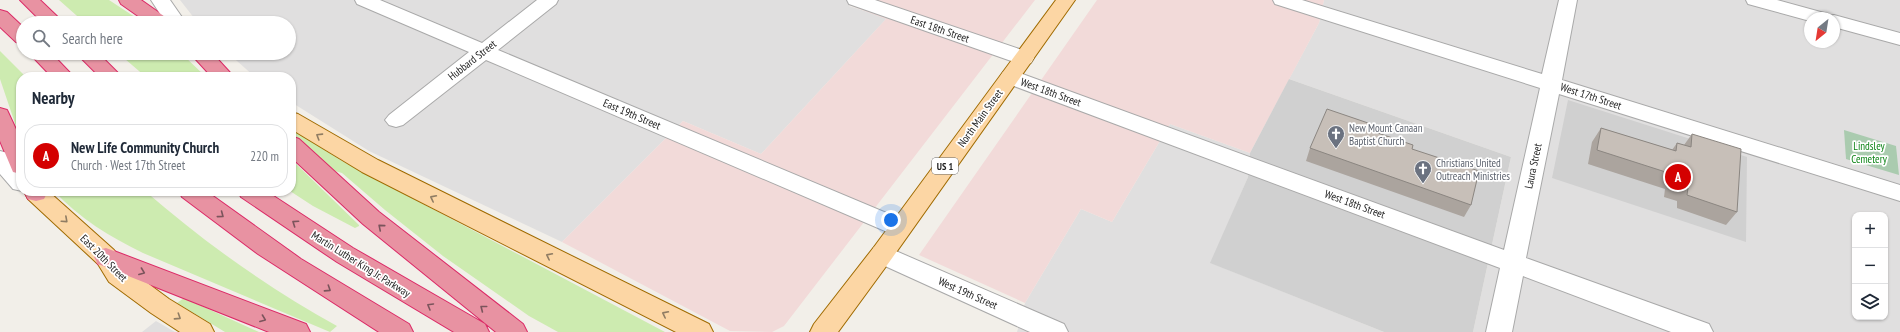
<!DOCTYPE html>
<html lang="en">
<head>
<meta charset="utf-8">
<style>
	:root { --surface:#fff; --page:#f6f6f7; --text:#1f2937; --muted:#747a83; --line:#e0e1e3; --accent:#d40000 }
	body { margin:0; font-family:"PT Sans Narrow",sans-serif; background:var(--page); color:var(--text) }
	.controls { position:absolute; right:12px; bottom:12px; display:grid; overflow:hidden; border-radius:8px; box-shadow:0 1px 3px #0004 }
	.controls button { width:36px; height:36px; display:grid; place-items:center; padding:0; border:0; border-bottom:1px solid var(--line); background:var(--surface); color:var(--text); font:20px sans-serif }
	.compass { position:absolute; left:1804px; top:12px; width:36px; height:36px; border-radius:50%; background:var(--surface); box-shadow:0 1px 3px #0004; rotate:210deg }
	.you { position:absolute; left:891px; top:220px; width:14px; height:14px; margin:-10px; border:3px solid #fff; border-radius:50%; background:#1a73e8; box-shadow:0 0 0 6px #1a73e833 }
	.badge { display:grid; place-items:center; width:26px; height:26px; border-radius:50%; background:var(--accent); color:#fff; font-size:13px; font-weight:700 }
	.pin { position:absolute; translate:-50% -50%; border:2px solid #fff; box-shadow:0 1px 4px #0006 }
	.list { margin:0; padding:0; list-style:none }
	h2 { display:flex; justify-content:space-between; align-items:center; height:52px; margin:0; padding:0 16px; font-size:17px }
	h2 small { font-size:13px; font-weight:400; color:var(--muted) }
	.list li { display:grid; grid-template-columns:26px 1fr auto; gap:12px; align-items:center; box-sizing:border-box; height:64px; margin:0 8px 8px; padding:0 8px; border:1px solid var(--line); border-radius:16px }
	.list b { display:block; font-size:15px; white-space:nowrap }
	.list p { margin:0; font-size:13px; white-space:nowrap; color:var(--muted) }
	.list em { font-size:13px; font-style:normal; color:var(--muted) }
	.icon { flex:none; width:22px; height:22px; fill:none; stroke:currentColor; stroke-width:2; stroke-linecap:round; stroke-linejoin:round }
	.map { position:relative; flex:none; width:1900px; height:332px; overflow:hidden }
	.search { position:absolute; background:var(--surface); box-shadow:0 1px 3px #0004; left:16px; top:16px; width:280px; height:44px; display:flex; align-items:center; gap:10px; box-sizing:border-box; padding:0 14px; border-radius:22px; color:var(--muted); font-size:15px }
	.panel { position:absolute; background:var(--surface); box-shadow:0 1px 3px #0004; left:16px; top:72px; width:280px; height:124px; border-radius:16px }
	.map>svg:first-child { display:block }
	.residential { fill:#e0dfdf; fill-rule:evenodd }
	.commercial { fill:#f2dad9 }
	.religious { fill:#d0d0d0 }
	.grass { fill:#cdebb0 }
	.cemetery { fill:#aacbaf }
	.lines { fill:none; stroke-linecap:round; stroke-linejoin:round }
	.minor-casing { stroke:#a9a9a9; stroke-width:2 }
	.major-casing { stroke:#a06b00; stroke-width:2 }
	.highway-casing { stroke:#dc2a67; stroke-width:2 }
	.minor { fill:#fff; fill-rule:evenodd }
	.major { fill:#fcd6a4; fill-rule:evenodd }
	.highway { fill:#e892a2; fill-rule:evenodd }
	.wall { fill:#aba49e }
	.building { fill:#c7bfb8; stroke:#8b8681 }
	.oneway { stroke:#8f7c63 }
	.oneway2 { stroke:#7b545c }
	.labels { text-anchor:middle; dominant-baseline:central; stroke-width:3.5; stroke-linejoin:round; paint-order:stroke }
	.shield { fill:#fff; stroke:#646464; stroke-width:1 }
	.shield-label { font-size:10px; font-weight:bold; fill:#222 }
	.street-label { font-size:11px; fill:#222; stroke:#fff }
	.worship-label { font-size:11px; fill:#5b616d; stroke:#fff; text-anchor:start }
	.park-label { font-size:11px; fill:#0c8416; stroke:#fff }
</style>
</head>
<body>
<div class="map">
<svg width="1900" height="332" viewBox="0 0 1900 332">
	<rect width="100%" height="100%" fill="#f2efe9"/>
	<!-- residential -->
	<path class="residential" d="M 180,0 L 854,0 L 849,6 L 887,18 L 761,154 L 683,121 L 562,242 L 369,151 L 291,102 L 291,77 L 255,77 L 228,53 L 289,53 L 289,23 L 198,23 Z
		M 1324,0 L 1900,0 L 1900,332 L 1473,332 L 1511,157 L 1289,79 L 1319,23 ZM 1810,18 L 1834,18 L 1834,42 L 1810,42 ZM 1855,215 L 1885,215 L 1885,317 L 1855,317 Z
		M 1170,124 L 1250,153 L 1248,177 L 1211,263 L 1384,332 L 1017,332 L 1025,303 L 1081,209 L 1112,222 Z
		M 156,321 L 175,332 L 142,332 Z"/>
	<!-- commercial -->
	<path class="commercial" d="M 854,0 L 1035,0 L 784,326 L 772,332 L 730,331 L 562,242 L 683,121 L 761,154 L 886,19 L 849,5 Z
		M 1097,0 L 1324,0 L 1319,23 L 1250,153 L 1170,124 L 1112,222 L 1081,209 L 1025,303 L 919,255 Z"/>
	<!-- religious -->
	<path class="religious" d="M 1289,79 L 1511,157 L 1473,332 L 1384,332 L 1210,263 L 1248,177 L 1250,153 Z
		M 1568,100 L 1747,157 L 1746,242 L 1552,178 Z"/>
	<!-- grass -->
	<path class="grass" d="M 59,0 L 109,0 L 144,23 L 85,23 Z
		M 0,51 L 26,77 L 21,77 L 21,141 L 0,79 Z
		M 118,53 L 181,53 L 206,77 L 146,77 Z
		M 291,129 L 342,161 L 665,332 L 558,332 L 529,316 L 443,256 L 385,210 L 342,173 L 328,169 L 291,134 Z
		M 291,159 L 359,225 L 359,226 L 355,228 L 313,206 L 290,191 Z
		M 54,191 L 145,191 C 204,242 268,288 337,326 L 330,332 L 143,253 C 110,237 79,218 54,191 Z
		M 184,298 L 259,332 L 225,332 L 177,303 Z"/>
	<!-- cemetery -->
	<path class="cemetery" d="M 1844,130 L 1896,146 L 1899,175 L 1846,159 Z"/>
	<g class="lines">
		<defs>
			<path id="minor" d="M 151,0 L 170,0 L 186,23 L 166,23 Z
				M 355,0 L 380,0 L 482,43 L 537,0 L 558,0 L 556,4 L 498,50 L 908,222 L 912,228 L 908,234 L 900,237 L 892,234 L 486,60 L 403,125 L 396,127 L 389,125 L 385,120 L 389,115 L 469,52 L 357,4 Z
				M 847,0 L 875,0 L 1031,53 L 1034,58 L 1031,63 L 1024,65 L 1017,63 L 849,4 Z
				M 1273,0 L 1302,0 L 1542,74 L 1559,0 L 1577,0 L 1562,80 L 1900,185 L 1900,201 L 1559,94 L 1526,258 L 1709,324 L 1713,332 L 1671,332 L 1523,276 L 1512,332 L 1486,332 L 1500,268 L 1003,82 L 1000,77 L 1003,72 L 1010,70 L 1017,72 L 1504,250 L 1540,88 L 1275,4 Z
				M 1746,0 L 1777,0 L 1828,14 L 1829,16 L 1834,15 L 1900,33 L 1900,45 L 1834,27 L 1834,18 L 1810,18 L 1810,21 L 1748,4 Z
				M 0,151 L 8,153 L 21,168 L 22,191 L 13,189 L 0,174 Z
				M 882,245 L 1064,324 L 1068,332 L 1030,332 L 874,261 L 870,254 L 874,247 Z"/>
			<path id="major" d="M 1056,0 L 1075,0 L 890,261 L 838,332 L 810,332 L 814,324 L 874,247 Z
				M 291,112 L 298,114 L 378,160 L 709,324 L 713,332 L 676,332 L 362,172 L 291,129 Z
				M 26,191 L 48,191 L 114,250 L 127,268 L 169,299 L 210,324 L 214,332 L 180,332 L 151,313 L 109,282 L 98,264 L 28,199 L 25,193 Z"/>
			<path id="highway" d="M 20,0 L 40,0 L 64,23 L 43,23 Z
				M 119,0 L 141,0 L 168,19 L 171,23 L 148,23 L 121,4 Z
				M 0,10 L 7,12 L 23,27 L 23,44 L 16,42 L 0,27 Z
				M 29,53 L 51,53 L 74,77 L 52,77 Z
				M 76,53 L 98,53 L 122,77 L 100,77 Z
				M 190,53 L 212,53 L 234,77 L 212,77 Z
				M 0,108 L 7,110 L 21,140 L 21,174 L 13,172 L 0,141 Z
				M 291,136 L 299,139 L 379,212 L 523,324 L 527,332 L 496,332 L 363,224 L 291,157 Z
				M 24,191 L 46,191 L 47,193 L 44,199 L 36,201 L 28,199 Z
				M 179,191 L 206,191 L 301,259 L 409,324 L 413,332 L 379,332 L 258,254 L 182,197 Z
				M 238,191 L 266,191 L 353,248 L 485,324 L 489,332 L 454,332 L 337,262 L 241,197 Z
				M 106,248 L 306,324 L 310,332 L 269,332 L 98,264 L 94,257 L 98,250 Z"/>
		</defs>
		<!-- minor casing -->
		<use href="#minor" class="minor-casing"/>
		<!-- major casing -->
		<use href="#major" class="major-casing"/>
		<!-- highway casing -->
		<use href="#highway" class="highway-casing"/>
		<!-- minor -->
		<use href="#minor" class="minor"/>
		<!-- major -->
		<use href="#major" class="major"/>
		<!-- highway -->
		<use href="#highway" class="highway"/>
	</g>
	<!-- wall -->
	<path class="wall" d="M 1601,128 L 1672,150 L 1677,143 L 1684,145 L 1692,134 L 1737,212 L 1726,225 L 1677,208 L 1677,201 L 1664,197 L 1665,189 L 1588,164 L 1592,142 Z
		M 1369,130 L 1412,149 L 1471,205 L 1464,217 L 1306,161 L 1310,148 Z"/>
	<!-- building -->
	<path class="building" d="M 1327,109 L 1371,124 L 1369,130 L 1413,145 L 1412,149 L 1479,171 L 1471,205 L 1310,148 Z
		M 1601,128 L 1676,151 L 1677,143 L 1691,147 L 1692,134 L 1741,149 L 1737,212 L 1687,195 L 1688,188 L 1674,183 L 1675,175 L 1597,150 Z"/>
	<!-- one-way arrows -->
	<defs><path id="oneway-chevron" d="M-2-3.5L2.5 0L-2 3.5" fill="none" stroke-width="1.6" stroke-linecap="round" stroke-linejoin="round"/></defs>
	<g class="oneway">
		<use href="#oneway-chevron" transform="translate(319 136) rotate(-148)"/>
		<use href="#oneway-chevron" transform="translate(433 198) rotate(-153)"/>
		<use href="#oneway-chevron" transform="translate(65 220) rotate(42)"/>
		<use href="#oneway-chevron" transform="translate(549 256) rotate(-153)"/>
		<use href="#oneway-chevron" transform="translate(665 314) rotate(-153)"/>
		<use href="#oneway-chevron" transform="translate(178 317) rotate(33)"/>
	</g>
	<g class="oneway2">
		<use href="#oneway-chevron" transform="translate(221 215) rotate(37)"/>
		<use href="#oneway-chevron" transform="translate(295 223) rotate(-146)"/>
		<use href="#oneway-chevron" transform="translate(381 227) rotate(-140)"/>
		<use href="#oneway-chevron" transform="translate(142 272) rotate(21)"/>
		<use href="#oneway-chevron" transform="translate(328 289) rotate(33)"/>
		<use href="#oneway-chevron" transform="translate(430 306) rotate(-150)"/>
		<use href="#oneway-chevron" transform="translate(483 308) rotate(-142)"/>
		<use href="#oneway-chevron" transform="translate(263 319) rotate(21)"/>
	</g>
	<!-- icons -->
	<defs>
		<symbol id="church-pin" viewBox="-11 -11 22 30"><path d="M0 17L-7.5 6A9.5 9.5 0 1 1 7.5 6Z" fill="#6b7280" stroke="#fff"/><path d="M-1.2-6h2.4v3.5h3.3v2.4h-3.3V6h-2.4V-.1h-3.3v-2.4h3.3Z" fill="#fff"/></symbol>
	</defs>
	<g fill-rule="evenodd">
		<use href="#church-pin" x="1326" y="124" width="20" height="27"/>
		<use href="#church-pin" x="1413" y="159" width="20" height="27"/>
	</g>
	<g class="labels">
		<!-- shield labels -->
		<rect class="shield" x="932" y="158" width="26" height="16" rx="3"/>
		<g class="shield-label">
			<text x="945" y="166">US 1</text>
		</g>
		<!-- street labels -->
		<g class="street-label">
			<text transform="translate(940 29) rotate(19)">East 18th Street</text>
			<text transform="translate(472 60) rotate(-38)">Hubbard Street</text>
			<text transform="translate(1051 92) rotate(20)">West 18th Street</text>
			<text transform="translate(1591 96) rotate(18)">West 17th Street</text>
			<text transform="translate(632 114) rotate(23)">East 19th Street</text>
			<text transform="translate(980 118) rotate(-54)">North Main Street</text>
			<text transform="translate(1533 166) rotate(-78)">Laura Street</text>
			<text transform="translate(1355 204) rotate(20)">West 18th Street</text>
			<text transform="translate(104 258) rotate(45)">East 20th Street</text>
			<text transform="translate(361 264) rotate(32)">Martin Luther King Jr. Parkway</text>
			<text transform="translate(968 293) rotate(24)">West 19th Street</text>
		</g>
		<!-- worship labels -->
		<g class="worship-label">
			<text x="1349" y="128">New Mount Canaan<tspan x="1349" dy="13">Baptist Church</tspan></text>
			<text x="1436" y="163">Christians United<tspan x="1436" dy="13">Outreach Ministries</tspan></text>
		</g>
		<!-- park labels -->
		<g class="park-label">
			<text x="1869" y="146">Lindsley<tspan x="1869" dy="13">Cemetery</tspan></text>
		</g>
	</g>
</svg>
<div class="controls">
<button>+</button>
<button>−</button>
<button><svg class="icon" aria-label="layers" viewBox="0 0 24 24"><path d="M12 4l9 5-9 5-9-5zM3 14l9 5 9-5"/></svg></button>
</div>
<svg class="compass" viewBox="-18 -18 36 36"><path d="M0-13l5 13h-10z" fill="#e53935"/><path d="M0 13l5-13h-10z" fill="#747a83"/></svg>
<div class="you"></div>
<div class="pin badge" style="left:1678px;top:177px">A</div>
<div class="search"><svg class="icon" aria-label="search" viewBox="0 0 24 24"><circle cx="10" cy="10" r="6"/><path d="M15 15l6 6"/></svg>Search here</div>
<section class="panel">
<h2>Nearby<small></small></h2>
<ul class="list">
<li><span class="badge">A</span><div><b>New Life Community Church</b><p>Church · West 17th Street</p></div><em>220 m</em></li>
</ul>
</section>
</div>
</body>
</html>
